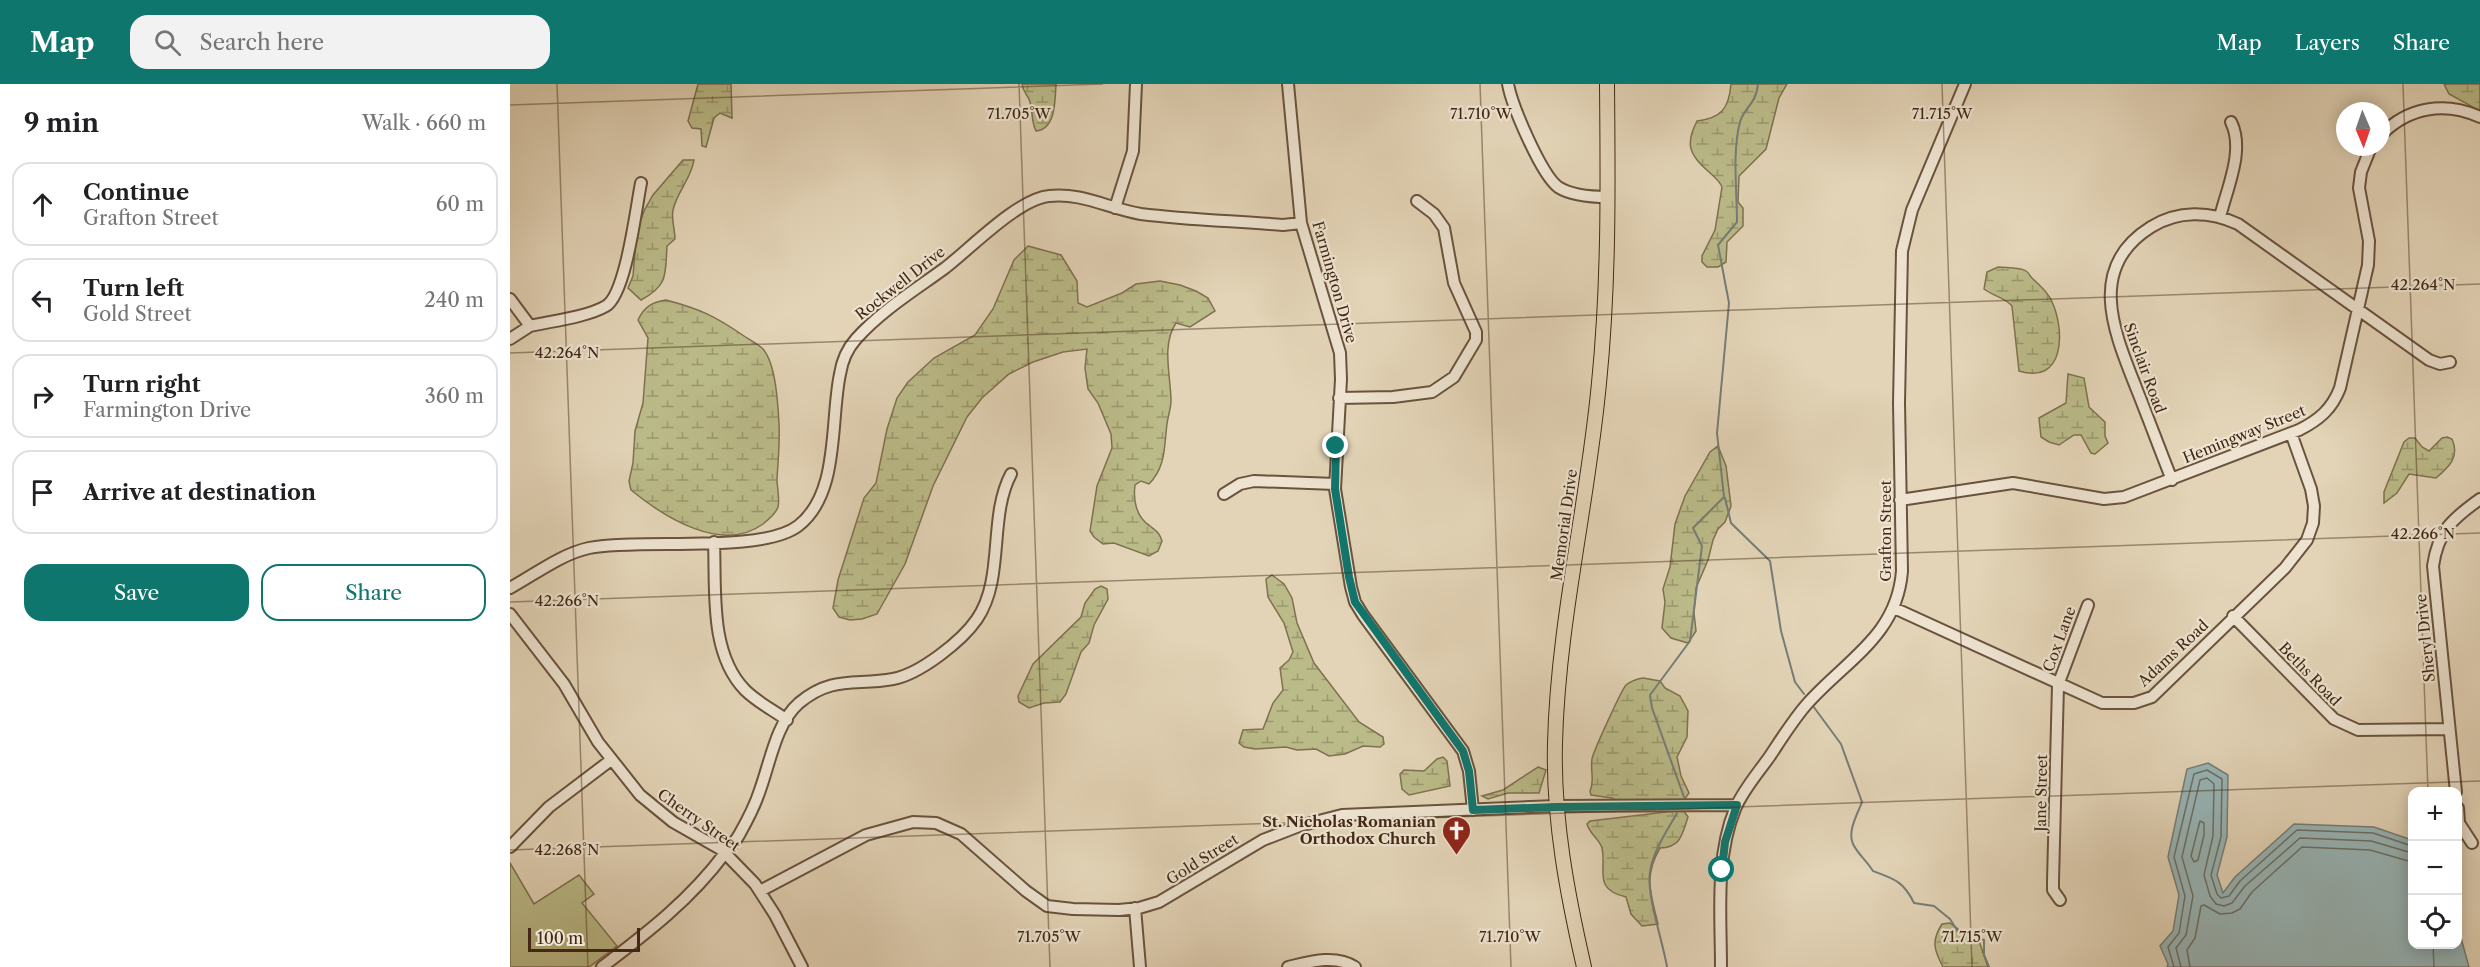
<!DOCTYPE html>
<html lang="en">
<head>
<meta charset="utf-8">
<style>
	:root { --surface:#fff; --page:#f2f2f2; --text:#202124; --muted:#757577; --line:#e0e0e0; --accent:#0f766e }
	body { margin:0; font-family:"Libre Caslon Text",serif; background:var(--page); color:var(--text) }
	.controls { position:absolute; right:18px; bottom:18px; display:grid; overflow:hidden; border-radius:12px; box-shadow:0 3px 15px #0003 }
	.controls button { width:54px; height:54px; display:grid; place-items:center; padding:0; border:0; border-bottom:2px solid var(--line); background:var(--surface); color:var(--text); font:30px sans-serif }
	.compass { position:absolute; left:1826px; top:18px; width:54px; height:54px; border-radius:50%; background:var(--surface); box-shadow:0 3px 15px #0003; rotate:178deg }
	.scale { position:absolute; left:18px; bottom:15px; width:112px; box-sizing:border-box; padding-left:6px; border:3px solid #422815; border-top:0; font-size:16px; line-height:21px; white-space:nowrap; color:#422815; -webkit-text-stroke:4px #ede3d0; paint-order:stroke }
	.stop { position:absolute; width:18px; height:18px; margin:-14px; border:4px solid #0f766e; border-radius:50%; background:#fff }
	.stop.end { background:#0f766e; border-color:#fff; box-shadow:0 2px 6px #0008 }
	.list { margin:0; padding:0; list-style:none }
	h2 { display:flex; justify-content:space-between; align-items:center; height:78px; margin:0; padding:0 24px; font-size:26px }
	h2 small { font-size:20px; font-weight:400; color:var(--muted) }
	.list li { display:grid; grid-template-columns:39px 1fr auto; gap:18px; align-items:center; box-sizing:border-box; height:84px; margin:0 12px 12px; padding:0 12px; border:2px solid var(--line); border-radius:18px }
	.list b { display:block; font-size:22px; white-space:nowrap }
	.list p { margin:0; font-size:20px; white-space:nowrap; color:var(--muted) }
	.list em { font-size:20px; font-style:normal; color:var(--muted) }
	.actions { display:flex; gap:12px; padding:18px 24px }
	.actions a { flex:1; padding:14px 0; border:2px solid var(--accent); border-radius:18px; text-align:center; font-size:21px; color:var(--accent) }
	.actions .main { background:var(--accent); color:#fff }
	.icon { flex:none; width:33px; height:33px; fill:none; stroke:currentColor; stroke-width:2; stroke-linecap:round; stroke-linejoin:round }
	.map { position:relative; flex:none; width:1970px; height:883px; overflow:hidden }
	header { display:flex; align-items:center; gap:36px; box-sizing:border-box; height:84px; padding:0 30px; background:var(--accent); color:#fff }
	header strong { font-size:28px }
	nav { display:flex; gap:33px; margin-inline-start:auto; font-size:21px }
	.search { width:420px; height:54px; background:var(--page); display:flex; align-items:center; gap:15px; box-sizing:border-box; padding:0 21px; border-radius:18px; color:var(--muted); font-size:22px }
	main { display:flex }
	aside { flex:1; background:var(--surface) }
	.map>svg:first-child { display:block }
	.green { fill:#bbbb89; stroke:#7e724f; stroke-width:1.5 }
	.wetland { fill:url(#wetland-marsh); stroke:#7e724f; stroke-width:1.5 }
	.water { fill:#98b6b8; stroke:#767d77; stroke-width:1.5 }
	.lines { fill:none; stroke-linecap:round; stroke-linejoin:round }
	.shore { stroke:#6d6f66; stroke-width:1.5 }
	.stream { stroke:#767d77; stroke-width:2 }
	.minor-casing { stroke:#6a533e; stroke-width:14 }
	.major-casing { stroke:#422815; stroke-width:16 }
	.minor { stroke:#ede3d0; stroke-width:10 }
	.major { stroke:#e3d4b7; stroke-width:14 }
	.route { stroke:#0f766e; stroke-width:8 }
	.ticks { fill:none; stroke:#422815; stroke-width:1.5; stroke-opacity:0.45 }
	.labels { text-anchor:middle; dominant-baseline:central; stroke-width:4.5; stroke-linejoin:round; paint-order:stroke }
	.street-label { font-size:15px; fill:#422815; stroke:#ede3d0 }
	.poi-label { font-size:15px; font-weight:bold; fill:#422815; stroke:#ede3d0; text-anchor:end }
	.ticks-label { font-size:15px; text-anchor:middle; fill:#422815; stroke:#ede3d0; stroke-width:4.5; stroke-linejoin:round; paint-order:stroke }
</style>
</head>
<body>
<header>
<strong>Map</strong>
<div class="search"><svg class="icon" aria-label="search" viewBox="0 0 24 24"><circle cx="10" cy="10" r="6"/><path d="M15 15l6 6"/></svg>Search here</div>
<nav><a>Map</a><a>Layers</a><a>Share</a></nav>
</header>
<main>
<aside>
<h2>9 min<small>Walk · 660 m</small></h2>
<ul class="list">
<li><svg class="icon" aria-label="ahead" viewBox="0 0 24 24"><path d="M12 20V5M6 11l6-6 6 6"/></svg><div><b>Continue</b><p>Grafton Street</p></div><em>60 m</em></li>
<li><svg class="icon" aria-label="left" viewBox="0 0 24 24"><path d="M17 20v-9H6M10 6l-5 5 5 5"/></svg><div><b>Turn left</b><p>Gold Street</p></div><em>240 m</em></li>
<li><svg class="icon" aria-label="right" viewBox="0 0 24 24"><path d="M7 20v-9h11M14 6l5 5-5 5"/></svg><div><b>Turn right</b><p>Farmington Drive</p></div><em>360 m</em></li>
<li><svg class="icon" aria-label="arrive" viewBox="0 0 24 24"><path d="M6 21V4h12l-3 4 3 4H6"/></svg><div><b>Arrive at destination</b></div></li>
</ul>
<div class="actions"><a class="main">Save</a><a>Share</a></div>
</aside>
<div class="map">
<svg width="1970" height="883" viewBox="0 0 1970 883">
	<defs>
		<pattern id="wetland-marsh" width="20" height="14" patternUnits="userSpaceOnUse" patternTransform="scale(1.5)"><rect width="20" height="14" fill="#bbbb89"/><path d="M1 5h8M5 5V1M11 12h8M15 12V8" fill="none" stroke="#9a986f"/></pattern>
	</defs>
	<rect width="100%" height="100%" fill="#e3d4b7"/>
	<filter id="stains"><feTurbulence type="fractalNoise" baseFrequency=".00333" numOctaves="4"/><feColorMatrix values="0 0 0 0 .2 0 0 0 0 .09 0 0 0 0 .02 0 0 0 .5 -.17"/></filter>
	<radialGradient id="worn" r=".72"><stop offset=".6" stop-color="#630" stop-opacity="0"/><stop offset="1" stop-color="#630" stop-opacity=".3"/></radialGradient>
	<!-- green -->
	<path class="green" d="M 0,779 L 24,820 L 69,791 L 84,810 L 72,819 L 107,862 L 79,883 L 0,883 Z"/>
	<!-- wetland -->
	<path class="wetland" d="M 188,0 L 221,0 L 222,34 L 210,29 L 204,34 L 196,63 L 192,62 L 191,45 L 182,44 L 178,37 Z
		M 512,0 L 546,0 C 545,16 546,45 526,47 C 521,37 523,28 520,18 C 518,10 513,9 512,0 Z
		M 1221,0 L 1277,0 L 1269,14 L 1256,65 L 1229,92 L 1228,118 L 1233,124 L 1233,142 L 1217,158 L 1216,178 L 1208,183 L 1197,183 L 1192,178 L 1192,172 L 1205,146 L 1212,103 C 1209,96 1204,93 1199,88 C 1179,71 1175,60 1187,37 C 1211,34 1219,25 1221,0 Z
		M 1934,0 L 1970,0 L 1970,27 L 1939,10 Z
		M 173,76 L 184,76 C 181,95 167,108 163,126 C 161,134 165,146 165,155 L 157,162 C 155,190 159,201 131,216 L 118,204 L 123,192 L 127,144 L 135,125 L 143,111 Z
		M 518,162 L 551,171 L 567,197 L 568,219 L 577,223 L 612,209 L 626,200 L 650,197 L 670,201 L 686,207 L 698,214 L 705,227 L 680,243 L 666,239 C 651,261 661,293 661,317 C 661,324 658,332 657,340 C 654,363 656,383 639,400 L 631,397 L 625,401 C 623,416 626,433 640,442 C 647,448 649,448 652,457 L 648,467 L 639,472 L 604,459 L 593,460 L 584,453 L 580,447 L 587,402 L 602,364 L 601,350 L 588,319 L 578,305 L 575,284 L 577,265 L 553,268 L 523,278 L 499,290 L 472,314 L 457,333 L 423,402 L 395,480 L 367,530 L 352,535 L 340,536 L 329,533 L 323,524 L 328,496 L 354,414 L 366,399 L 377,345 L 387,314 L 398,298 L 424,274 L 465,251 L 483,225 L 504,176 Z
		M 1488,183 C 1496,184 1510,183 1516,187 C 1519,189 1520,192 1522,194 C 1530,202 1539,209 1543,220 C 1555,249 1554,301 1509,287 L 1502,222 C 1496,214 1483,212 1474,205 L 1477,188 Z
		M 156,216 C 190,225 205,232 234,252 C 240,256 248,260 253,265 C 266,280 268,321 269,340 C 270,359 268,376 267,395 C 267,403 270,415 268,423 C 266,429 258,436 253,440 C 212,470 154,433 121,406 L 119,397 L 123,379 L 125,347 L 133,319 L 138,254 L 128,236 C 134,223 142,218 156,216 Z
		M 1558,290 L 1574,294 L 1579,323 L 1595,338 L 1595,352 L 1598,359 L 1585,370 L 1581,369 L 1571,351 L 1564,351 L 1549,361 L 1539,358 L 1531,353 L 1529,334 L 1556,319 Z
		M 1937,353 L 1942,355 C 1950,373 1939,383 1926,394 L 1899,390 L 1887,409 L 1874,419 L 1874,408 L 1894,358 L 1899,354 L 1905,354 L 1912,363 L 1919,367 L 1932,354 Z
		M 1208,362 L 1216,382 L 1221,422 L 1215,438 L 1208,445 L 1203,456 L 1198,476 L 1186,504 L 1184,529 L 1186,547 L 1178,559 L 1161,554 L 1152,544 L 1155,518 L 1153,505 L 1160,483 L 1165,440 L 1175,412 L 1200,368 Z
		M 762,491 L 774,500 L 782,514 L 787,539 L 804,579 L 849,638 L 873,653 L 874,660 L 870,663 L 853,662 L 835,670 L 819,672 L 806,665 L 787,666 L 776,663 L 745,665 L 734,663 L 729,659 L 733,646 L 753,645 L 763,619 L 773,606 L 770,584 L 779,576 L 783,568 L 774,539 L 758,513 L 756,495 Z
		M 591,502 L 597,505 L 598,515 L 584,541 L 579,559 L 571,568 L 556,610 L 550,618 L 534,619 L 519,624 L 509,618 L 508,612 L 523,580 L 571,533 L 575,519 L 585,505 Z
		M 1133,594 L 1150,597 L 1155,604 L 1170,612 L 1178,627 L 1177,653 L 1167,673 L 1171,692 L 1179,709 L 1174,716 L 1111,719 L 1102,714 L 1081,711 L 1080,707 C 1085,696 1080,687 1082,675 C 1083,668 1112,605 1116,601 C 1121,597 1127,595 1133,594 Z
		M 933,673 L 937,677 L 940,702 L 899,711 L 892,705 L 890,690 L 894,686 L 914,687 L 927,675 Z
		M 1028,683 L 1036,686 L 1029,709 L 998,709 L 978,715 L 972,712 L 993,706 Z
		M 1173,726 L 1178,733 C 1172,751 1171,763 1150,764 C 1133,793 1141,810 1148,840 L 1132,842 L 1121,830 L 1116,813 C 1082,805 1097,786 1092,764 C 1089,754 1080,751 1077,740 L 1080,737 Z
		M 1440,839 L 1451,847 L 1466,848 L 1478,883 L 1433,883 C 1424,866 1421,857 1432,840 Z"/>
	<!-- water -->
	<path class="water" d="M 1698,679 L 1718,691 L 1717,753 L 1707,791 L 1713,809 L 1725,793 L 1784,740 L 1864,743 L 1902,756 L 1902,860 L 1948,860 L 1948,843 L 1959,883 L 1657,883 L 1658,880 L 1650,862 L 1663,847 L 1669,811 L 1658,773 L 1677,685 Z"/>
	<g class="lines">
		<!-- shore -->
		<path class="shore" d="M 1690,737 L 1694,739 L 1694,751 L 1688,776 L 1684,778 L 1681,772 Z
			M 1664,883 L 1658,863 L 1669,849 L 1675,812 L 1664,773 L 1684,690 L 1697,686 L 1712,695 L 1711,753 L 1701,791 L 1707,810 L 1711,814 L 1719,812 L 1730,797 L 1787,746 L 1863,749 L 1902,762
			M 1671,883 L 1666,864 L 1676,851 L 1683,812 L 1672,773 L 1690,696 L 1697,694 L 1704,700 L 1703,752 L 1694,791 L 1700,812 L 1706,820 L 1714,822 L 1722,819 L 1735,802 L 1790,754 L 1861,757 L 1902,769
			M 1680,883 L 1677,866 L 1685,854 L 1691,822 L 1694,821 L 1710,830 L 1722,829 L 1730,825 L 1742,808 L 1792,763 L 1860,766 L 1902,778"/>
		<!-- stream -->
		<path class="stream" d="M 1215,414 L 1221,439 L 1260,477 L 1271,547 L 1285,598 L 1294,610
			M 1303,622 L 1331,660 L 1352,718 C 1348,729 1337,747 1343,760 C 1347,769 1357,777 1363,787 C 1385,795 1394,798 1404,819 L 1424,822 L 1440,835 L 1447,846 L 1474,856 L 1474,871 L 1479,883
			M 1174,713 L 1142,624 L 1140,611 L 1180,557 L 1192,462 L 1183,444 L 1214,413 L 1207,349 L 1219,219 L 1208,161 L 1227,138 C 1227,106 1222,69 1230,38 C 1234,23 1246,21 1248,0
			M 1157,883 C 1153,858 1136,810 1140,788 C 1143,767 1157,747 1167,729"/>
		<defs>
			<path id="minor" d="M 778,0 L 791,139 L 830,269 L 831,295 L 825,405 L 841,503 L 845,518 L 853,531 L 953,667 L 959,687 L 963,726
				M 998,0 C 1002,22 1031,90 1048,103 C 1062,112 1082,113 1098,113
				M 1871,51 C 1898,23 1935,17 1970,33
				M 605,124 L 623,67 L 626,0
				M 1710,133 C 1717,104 1735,66 1721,38
				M 0,215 L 20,242 L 0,255
				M 20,242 C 42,237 77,233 96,222 C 116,210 126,124 131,99
				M 829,314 L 883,313 L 922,308 L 944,293 L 966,256 L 966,248 L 944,199 L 934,144 L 924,130 L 907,117
				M 1662,396 C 1650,366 1639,336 1627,306 C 1605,250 1575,184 1641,143 C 1668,126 1700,127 1728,140 L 1919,276 L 1930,280 L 1940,278
				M 714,410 L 730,400 L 744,397 L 825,400
				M 1390,416 L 1503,399 L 1594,415 L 1614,413 L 1789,346 C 1809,336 1822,325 1830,304 L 1858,181 L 1859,157 L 1849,104 L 1851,88 L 1861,63
				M 204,458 C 206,506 199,569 235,606 C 247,618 263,626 277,636
				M 0,504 C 24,491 51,470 79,464 C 129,454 251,470 288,442 C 330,410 320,337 330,290 C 332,277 338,264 346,255 C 372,226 405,206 435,184 C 461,164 508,115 539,112 C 571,108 600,125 631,130 C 678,136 726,137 773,141 L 791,139
				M 1384,524 L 1592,619 L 1624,619 L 1642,613 L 1775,484 L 1797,456 L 1803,439 L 1804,422 L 1801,405 L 1781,349
				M 0,530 L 54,600 L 88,658 L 130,711 L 163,738 L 212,766 L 245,800 L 265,831 L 292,883
				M 1723,532 L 1824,635 L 1848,646 L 1939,645
				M 1946,708 L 1923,482 C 1928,447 1942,435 1970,415
				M 1948,724 L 1949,739 L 1962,759
				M 0,763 L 39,723 L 101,676
				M 250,807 L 356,751 L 403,738 L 426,739 L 451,750 L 516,807 L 537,822 L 563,825 L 609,826 L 629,824 L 649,818 L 753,756 L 789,742 L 832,731 L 1046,722 L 1227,721
				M 1550,816 L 1543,806 L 1543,797 L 1548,601 L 1578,521
				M 625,824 L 630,883
				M 92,883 C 137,849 181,815 215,769 C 220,763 225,758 229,751 C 237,737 245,722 250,706 C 260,679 266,639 289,619 C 323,591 345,602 383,595 C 410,590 452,557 467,535 C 495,494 478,433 501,390
				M 778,883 C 799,878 825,870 845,883
				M 1211,883 C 1211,832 1205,774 1225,725 C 1233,706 1248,689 1260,672 C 1272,654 1283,636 1297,620 C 1336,576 1387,552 1392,487 L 1389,319 L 1392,167 L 1402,126 L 1455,0"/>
			<path id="major" d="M 1074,883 C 1057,809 1043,735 1045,659 C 1048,538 1078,419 1089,299 C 1099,200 1098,100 1097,0"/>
		</defs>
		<!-- minor casing -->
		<use href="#minor" class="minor-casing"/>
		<!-- major casing -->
		<use href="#major" class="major-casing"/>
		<!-- minor -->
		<use href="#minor" class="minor"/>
		<!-- major -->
		<use href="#major" class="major"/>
	</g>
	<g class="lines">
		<!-- route -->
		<path class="route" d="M 826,362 L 825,405 L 839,493 L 845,518 L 953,667 L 959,687 L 963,726 L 1046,723 L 1227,721 L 1215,758 L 1212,786"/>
	</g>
	<!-- ticks -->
	<path class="ticks" d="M 47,0 L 78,883M 509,0 L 540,883M 970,0 L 1001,883M 1432,0 L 1462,883M 1893,0 L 1918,708M 0,21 L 593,0M 0,269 L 1970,200M 0,518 L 1970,449M 0,766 L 1970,697M 1923,860 L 1924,883"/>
	<!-- icons -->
	<defs>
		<symbol id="church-pin" viewBox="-11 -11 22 30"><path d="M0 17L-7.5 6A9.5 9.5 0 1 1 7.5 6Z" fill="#8f2418" stroke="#ede3d0"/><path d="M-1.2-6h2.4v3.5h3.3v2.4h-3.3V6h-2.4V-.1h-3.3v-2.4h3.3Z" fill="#fff"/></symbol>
	</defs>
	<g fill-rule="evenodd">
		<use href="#church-pin" x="930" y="730" width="33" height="45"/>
	</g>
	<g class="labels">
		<!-- street labels -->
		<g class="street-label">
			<text transform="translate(825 198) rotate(74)">Farmington Drive</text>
			<text transform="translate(390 199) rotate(-38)">Rockwell Drive</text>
			<text transform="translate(1635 284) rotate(70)">Sinclair Road</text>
			<text transform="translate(1734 350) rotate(-22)">Hemingway Street</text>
			<text transform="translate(1054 441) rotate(-82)">Memorial Drive</text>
			<text transform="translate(1375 447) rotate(-90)">Grafton Street</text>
			<text transform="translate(1915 554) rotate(-96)">Sheryl Drive</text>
			<text transform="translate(1549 555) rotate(-70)">Cox Lane</text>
			<text transform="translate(1663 569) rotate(-43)">Adams Road</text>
			<text transform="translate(1800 590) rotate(46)">Beths Road</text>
			<text transform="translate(1531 709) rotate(-89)">Jane Street</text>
			<text transform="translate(189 736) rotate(35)">Cherry Street</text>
			<text transform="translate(692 775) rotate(-32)">Gold Street</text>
		</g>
		<!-- poi labels -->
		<g class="poi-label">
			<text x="926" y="737">St. Nicholas Romanian<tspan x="926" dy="17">Orthodox Church</tspan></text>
		</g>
	</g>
	<g class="ticks-label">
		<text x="509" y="35">71.705°W</text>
		<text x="971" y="35">71.710°W</text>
		<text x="1432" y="35">71.715°W</text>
		<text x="1913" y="206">42.264°N</text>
		<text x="57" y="274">42.264°N</text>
		<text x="1913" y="455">42.266°N</text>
		<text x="57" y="522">42.266°N</text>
		<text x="57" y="771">42.268°N</text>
		<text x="539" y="858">71.705°W</text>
		<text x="1000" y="858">71.710°W</text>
		<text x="1462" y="858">71.715°W</text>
	</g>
	<rect width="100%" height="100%" filter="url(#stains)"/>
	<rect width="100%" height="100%" fill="url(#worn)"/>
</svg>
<div class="controls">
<button>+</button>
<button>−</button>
<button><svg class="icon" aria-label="locate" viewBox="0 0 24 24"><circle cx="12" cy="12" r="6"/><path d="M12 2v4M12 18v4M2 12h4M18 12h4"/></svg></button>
</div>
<svg class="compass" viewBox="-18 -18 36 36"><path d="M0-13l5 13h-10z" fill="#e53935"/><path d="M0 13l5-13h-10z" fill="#757577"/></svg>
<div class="scale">100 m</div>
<div class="stop" style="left:1212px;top:786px"></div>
<div class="stop end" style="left:826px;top:362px"></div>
</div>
</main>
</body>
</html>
